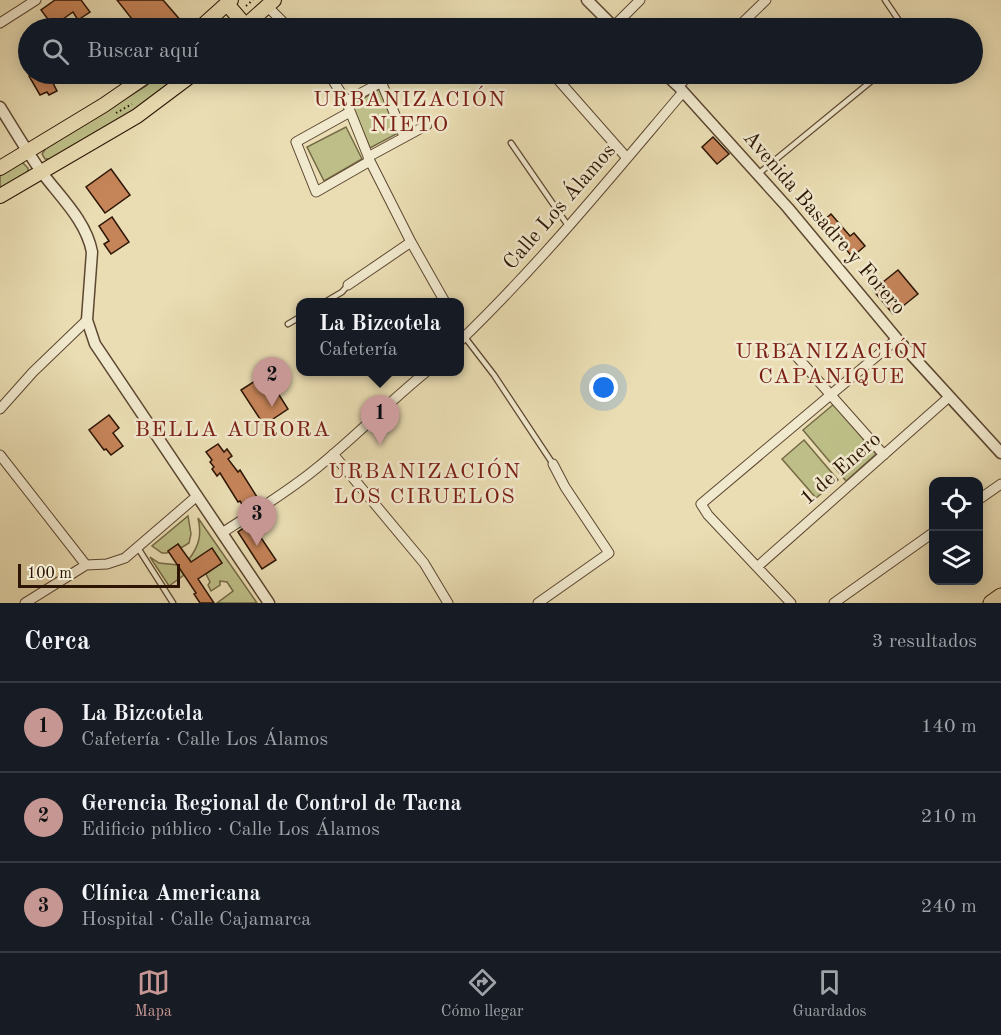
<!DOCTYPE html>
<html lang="es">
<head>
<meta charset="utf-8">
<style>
	:root { --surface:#171b24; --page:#242831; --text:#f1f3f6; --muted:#9ea1a6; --line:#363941; --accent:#c59692 }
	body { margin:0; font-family:"Old Standard TT",serif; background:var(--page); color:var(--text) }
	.controls { position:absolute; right:18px; bottom:18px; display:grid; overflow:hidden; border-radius:12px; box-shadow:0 3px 15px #0003 }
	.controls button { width:54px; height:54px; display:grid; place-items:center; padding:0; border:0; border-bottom:2px solid var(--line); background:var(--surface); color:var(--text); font:30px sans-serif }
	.scale { position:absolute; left:18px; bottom:15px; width:162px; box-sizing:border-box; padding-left:6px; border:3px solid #2c1504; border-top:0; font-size:16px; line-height:21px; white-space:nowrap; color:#2c1504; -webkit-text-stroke:4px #f1e9ce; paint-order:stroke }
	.you { position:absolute; left:604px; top:388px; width:21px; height:21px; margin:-15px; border:4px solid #fff; border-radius:50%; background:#1a73e8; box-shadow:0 0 0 9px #1a73e833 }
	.badge { display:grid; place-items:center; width:39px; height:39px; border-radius:50%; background:var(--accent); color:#111; font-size:20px; font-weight:700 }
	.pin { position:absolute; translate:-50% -50px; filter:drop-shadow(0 2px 3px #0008) }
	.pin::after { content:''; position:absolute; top:32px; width:21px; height:18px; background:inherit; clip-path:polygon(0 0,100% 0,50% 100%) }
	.popup { position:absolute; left:296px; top:298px; width:168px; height:78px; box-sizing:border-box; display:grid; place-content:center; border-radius:12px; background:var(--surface); filter:drop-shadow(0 2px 4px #0005); font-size:20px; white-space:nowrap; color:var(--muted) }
	.popup b { font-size:22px; color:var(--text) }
	.popup::after { content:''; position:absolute; left:50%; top:100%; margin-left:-12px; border:12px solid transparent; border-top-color:var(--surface) }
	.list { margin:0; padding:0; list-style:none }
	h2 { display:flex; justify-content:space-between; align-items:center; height:78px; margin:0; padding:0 24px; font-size:26px }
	h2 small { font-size:20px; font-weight:400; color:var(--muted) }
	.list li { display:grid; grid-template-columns:39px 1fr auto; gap:18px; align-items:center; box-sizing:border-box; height:90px; padding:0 24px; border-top:2px solid var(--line) }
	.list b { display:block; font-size:22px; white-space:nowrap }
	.list p { margin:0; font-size:20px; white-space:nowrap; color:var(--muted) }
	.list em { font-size:20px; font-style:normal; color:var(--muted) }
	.icon { flex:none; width:33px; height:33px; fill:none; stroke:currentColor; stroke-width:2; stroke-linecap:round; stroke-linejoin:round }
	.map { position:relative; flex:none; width:1001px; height:603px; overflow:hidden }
	.search { position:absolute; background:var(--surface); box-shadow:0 3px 15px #0003; left:18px; right:18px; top:18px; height:66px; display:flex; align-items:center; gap:15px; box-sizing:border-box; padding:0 21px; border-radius:33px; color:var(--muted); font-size:22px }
	.sheet { height:348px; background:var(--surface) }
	nav { display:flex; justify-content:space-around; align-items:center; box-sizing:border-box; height:84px; border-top:2px solid var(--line); background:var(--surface); font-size:16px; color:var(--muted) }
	nav a { display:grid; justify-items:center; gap:3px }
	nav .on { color:var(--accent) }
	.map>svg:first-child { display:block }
	.green { fill:#bebf88; stroke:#756a46; stroke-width:1.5 }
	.building { fill:#c68459; stroke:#2c1504; stroke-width:1.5 }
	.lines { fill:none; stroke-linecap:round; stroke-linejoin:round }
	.service-casing { stroke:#5c4730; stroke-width:7 }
	.minor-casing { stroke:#5c4730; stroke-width:11 }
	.tertiary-casing { stroke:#5c4730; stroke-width:13 }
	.primary-casing { stroke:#2c1504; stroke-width:16 }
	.trunk-casing { stroke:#2c1504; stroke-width:17 }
	.path { stroke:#2c1504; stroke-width:2; stroke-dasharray:1.5 3; stroke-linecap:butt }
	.service { stroke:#f1e9ce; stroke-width:4.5 }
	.minor { stroke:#f1e9ce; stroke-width:9 }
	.tertiary { stroke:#f1e9ce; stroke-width:10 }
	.primary { stroke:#eaddb3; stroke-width:14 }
	.trunk { stroke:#eaddb3; stroke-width:15 }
	.labels { text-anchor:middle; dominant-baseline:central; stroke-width:5; stroke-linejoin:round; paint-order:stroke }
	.street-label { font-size:21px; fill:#2c1504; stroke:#f1e9ce }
	.neighbourhood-label { font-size:22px; letter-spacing:1.5px; fill:#7a1f14; stroke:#f1e9ce }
</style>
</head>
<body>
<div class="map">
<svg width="1001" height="603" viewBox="0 0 1001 603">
	<rect width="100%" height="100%" fill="#eaddb3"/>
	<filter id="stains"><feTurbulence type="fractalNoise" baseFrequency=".00333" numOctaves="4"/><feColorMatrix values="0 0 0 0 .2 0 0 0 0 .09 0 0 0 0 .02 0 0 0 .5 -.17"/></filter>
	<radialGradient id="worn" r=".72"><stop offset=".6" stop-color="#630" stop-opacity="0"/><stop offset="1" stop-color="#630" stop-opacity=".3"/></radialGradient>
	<!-- green -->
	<path class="green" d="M 160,74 L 180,74 L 146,103 L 52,159 L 45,159 L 42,154 L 46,148 L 146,86 Z
		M 379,89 L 400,132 L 370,148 L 352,105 Z
		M 346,127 L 362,159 L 324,181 L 307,147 Z
		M 22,162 L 28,168 L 28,172 L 0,190 L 0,174 Z
		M 834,404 L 876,454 L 846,481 L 803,430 Z
		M 804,440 L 838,480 L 816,498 L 782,459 Z
		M 188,516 L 191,534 L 189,543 L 181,548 L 178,544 L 167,553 L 162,553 L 152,546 Z
		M 198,518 L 257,603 L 217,603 L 233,591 L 227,582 L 220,581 L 220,585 L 211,591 L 208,585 L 210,582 L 206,574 L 221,563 L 191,562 L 189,559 C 199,546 202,535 198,518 Z
		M 150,557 L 159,563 L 178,565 L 184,575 L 169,586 Z"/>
	<!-- building -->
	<path class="building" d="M 55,0 L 81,0 L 90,12 L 78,20 L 73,12 L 53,26 L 41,10 Z
		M 117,0 L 163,0 L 182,22 L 174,28 L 139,28 Z
		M 34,74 L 60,74 L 51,79 L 57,91 L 49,95 L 47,92 L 40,95 L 29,76 Z
		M 713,137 L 729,154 L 717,164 L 702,147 Z
		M 111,169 L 130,195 L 105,213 L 86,187 Z
		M 831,214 L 850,236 L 854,233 L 865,246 L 852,257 L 824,220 Z
		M 112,217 L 129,242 L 111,254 L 104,244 L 109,241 L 99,226 Z
		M 898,270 L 918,294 L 893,314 L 873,290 Z
		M 258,379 L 261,384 L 269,379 L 288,409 L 264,425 L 241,390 Z
		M 109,415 L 119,428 L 113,433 L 123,446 L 111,455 L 106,449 L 104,450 L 89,430 Z
		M 218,444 L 224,452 L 227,449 L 232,456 L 228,459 L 238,472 L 240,470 L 257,497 L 243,506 L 240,501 L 238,502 L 220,473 L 217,476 L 212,469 L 214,467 L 210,462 L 212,460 L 206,452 Z
		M 251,523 L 276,560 L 262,569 L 238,532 Z
		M 178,544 L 191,562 L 212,548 L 222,563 L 198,579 L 214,603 L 200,603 L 194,594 L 196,593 L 168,551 Z"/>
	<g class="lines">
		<defs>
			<path id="service" d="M 885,0 L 904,28
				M 511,143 L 569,227
				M 758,174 L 880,74
				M 325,302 L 342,292 L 348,285
				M 288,324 L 300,317
				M 464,336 L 494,375 L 553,464
				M 138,548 L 173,603"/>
			<path id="minor" d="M 267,6 L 289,28
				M 0,23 L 36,0
				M 613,27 L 640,0
				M 737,28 L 766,0
				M 329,74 L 346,101 L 370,161 L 411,242 L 445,302
				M 553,74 L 627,158
				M 678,86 L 691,74
				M 346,101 L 378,84 L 382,84 L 404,136
				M 350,112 L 296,142 L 316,192 L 370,161
				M 368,157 L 427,125
				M 348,285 L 411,242
				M 460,341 C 540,264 611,177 683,92
				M 790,349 L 884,455
				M 0,409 L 33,372 L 87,320
				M 333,454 L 424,563 L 448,603
				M 0,455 L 86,565
				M 978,500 L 1001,484
				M 222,533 C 254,512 288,492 318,467 C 355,437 389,402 426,372
				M 757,567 L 949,397
				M 25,603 L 86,565 L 107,564 L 125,558 L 197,496
				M 538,603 L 609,553 L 565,487 L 553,464
				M 791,603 L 708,515 L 701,504 L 897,339
				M 834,603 L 934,532"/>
			<path id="tertiary" d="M 587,0 L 615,28
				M 665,74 L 678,86 L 788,208 L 897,339 L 1001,453
				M 0,107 C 13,128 26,150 40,170 C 59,196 86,220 92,252 L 87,320 L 95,344 L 269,603"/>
			<path id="primary" d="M 227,4 L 246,26
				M 200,28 L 231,0
				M 243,28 L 274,0
				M 0,168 L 104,105 L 149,74
				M 0,196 L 137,116 L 193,74"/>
			<path id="trunk" d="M 991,603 L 1001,596"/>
		</defs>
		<!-- service casing -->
		<use href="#service" class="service-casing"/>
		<!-- minor casing -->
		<use href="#minor" class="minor-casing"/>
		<!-- tertiary casing -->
		<use href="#tertiary" class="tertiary-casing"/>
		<!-- primary casing -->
		<use href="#primary" class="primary-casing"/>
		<!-- trunk casing -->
		<use href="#trunk" class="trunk-casing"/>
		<!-- path -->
		<path class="path" d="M 246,6 L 253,0
			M 221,28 L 228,22
			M 116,113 L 132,104"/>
		<!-- service -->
		<use href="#service" class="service"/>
		<!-- minor -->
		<use href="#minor" class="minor"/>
		<!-- tertiary -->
		<use href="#tertiary" class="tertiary"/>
		<!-- primary -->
		<use href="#primary" class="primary"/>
		<!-- trunk -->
		<use href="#trunk" class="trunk"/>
	</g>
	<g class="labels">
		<!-- street labels -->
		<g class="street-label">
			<text transform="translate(560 207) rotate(-49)">Calle Los Álamos</text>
			<text transform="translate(824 223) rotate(49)">Avenida Basadre y Forero</text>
			<text transform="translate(841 469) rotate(-41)">1 de Enero</text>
		</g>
		<!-- neighbourhood labels -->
		<g class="neighbourhood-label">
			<text x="410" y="100">URBANIZACIÓN<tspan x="410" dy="25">NIETO</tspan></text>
			<text x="832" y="352">URBANIZACIÓN<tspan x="832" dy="25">CAPANIQUE</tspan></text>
			<text x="233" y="430">BELLA AURORA</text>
			<text x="425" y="472">URBANIZACIÓN<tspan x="425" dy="25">LOS CIRUELOS</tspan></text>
		</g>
	</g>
	<rect width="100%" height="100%" filter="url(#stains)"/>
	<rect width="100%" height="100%" fill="url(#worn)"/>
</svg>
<div class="controls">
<button><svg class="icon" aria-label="locate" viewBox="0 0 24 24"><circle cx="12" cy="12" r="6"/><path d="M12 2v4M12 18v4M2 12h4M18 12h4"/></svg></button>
<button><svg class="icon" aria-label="layers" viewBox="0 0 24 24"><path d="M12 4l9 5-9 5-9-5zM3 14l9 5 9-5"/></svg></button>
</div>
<div class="scale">100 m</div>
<div class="you"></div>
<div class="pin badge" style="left:380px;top:445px">1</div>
<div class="popup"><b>La Bizcotela</b>Cafetería</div>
<div class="pin badge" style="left:272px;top:407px">2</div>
<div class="pin badge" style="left:257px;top:546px">3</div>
<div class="search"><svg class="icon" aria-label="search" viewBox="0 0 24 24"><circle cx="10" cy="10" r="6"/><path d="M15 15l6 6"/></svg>Buscar aquí</div>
</div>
<section class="sheet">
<h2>Cerca<small>3 resultados</small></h2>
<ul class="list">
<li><span class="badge">1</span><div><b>La Bizcotela</b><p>Cafetería · Calle Los Álamos</p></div><em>140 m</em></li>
<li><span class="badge">2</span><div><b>Gerencia Regional de Control de Tacna</b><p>Edificio público · Calle Los Álamos</p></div><em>210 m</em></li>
<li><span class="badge">3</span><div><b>Clínica Americana</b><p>Hospital · Calle Cajamarca</p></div><em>240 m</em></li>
</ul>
</section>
<nav>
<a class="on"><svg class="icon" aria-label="map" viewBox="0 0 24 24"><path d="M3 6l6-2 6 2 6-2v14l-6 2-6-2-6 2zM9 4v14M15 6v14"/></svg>Mapa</a>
<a><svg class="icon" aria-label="directions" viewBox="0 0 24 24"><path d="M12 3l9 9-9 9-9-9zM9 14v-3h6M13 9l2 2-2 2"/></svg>Cómo llegar</a>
<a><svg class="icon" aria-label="saved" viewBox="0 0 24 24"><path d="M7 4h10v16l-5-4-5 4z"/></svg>Guardados</a>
</nav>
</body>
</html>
